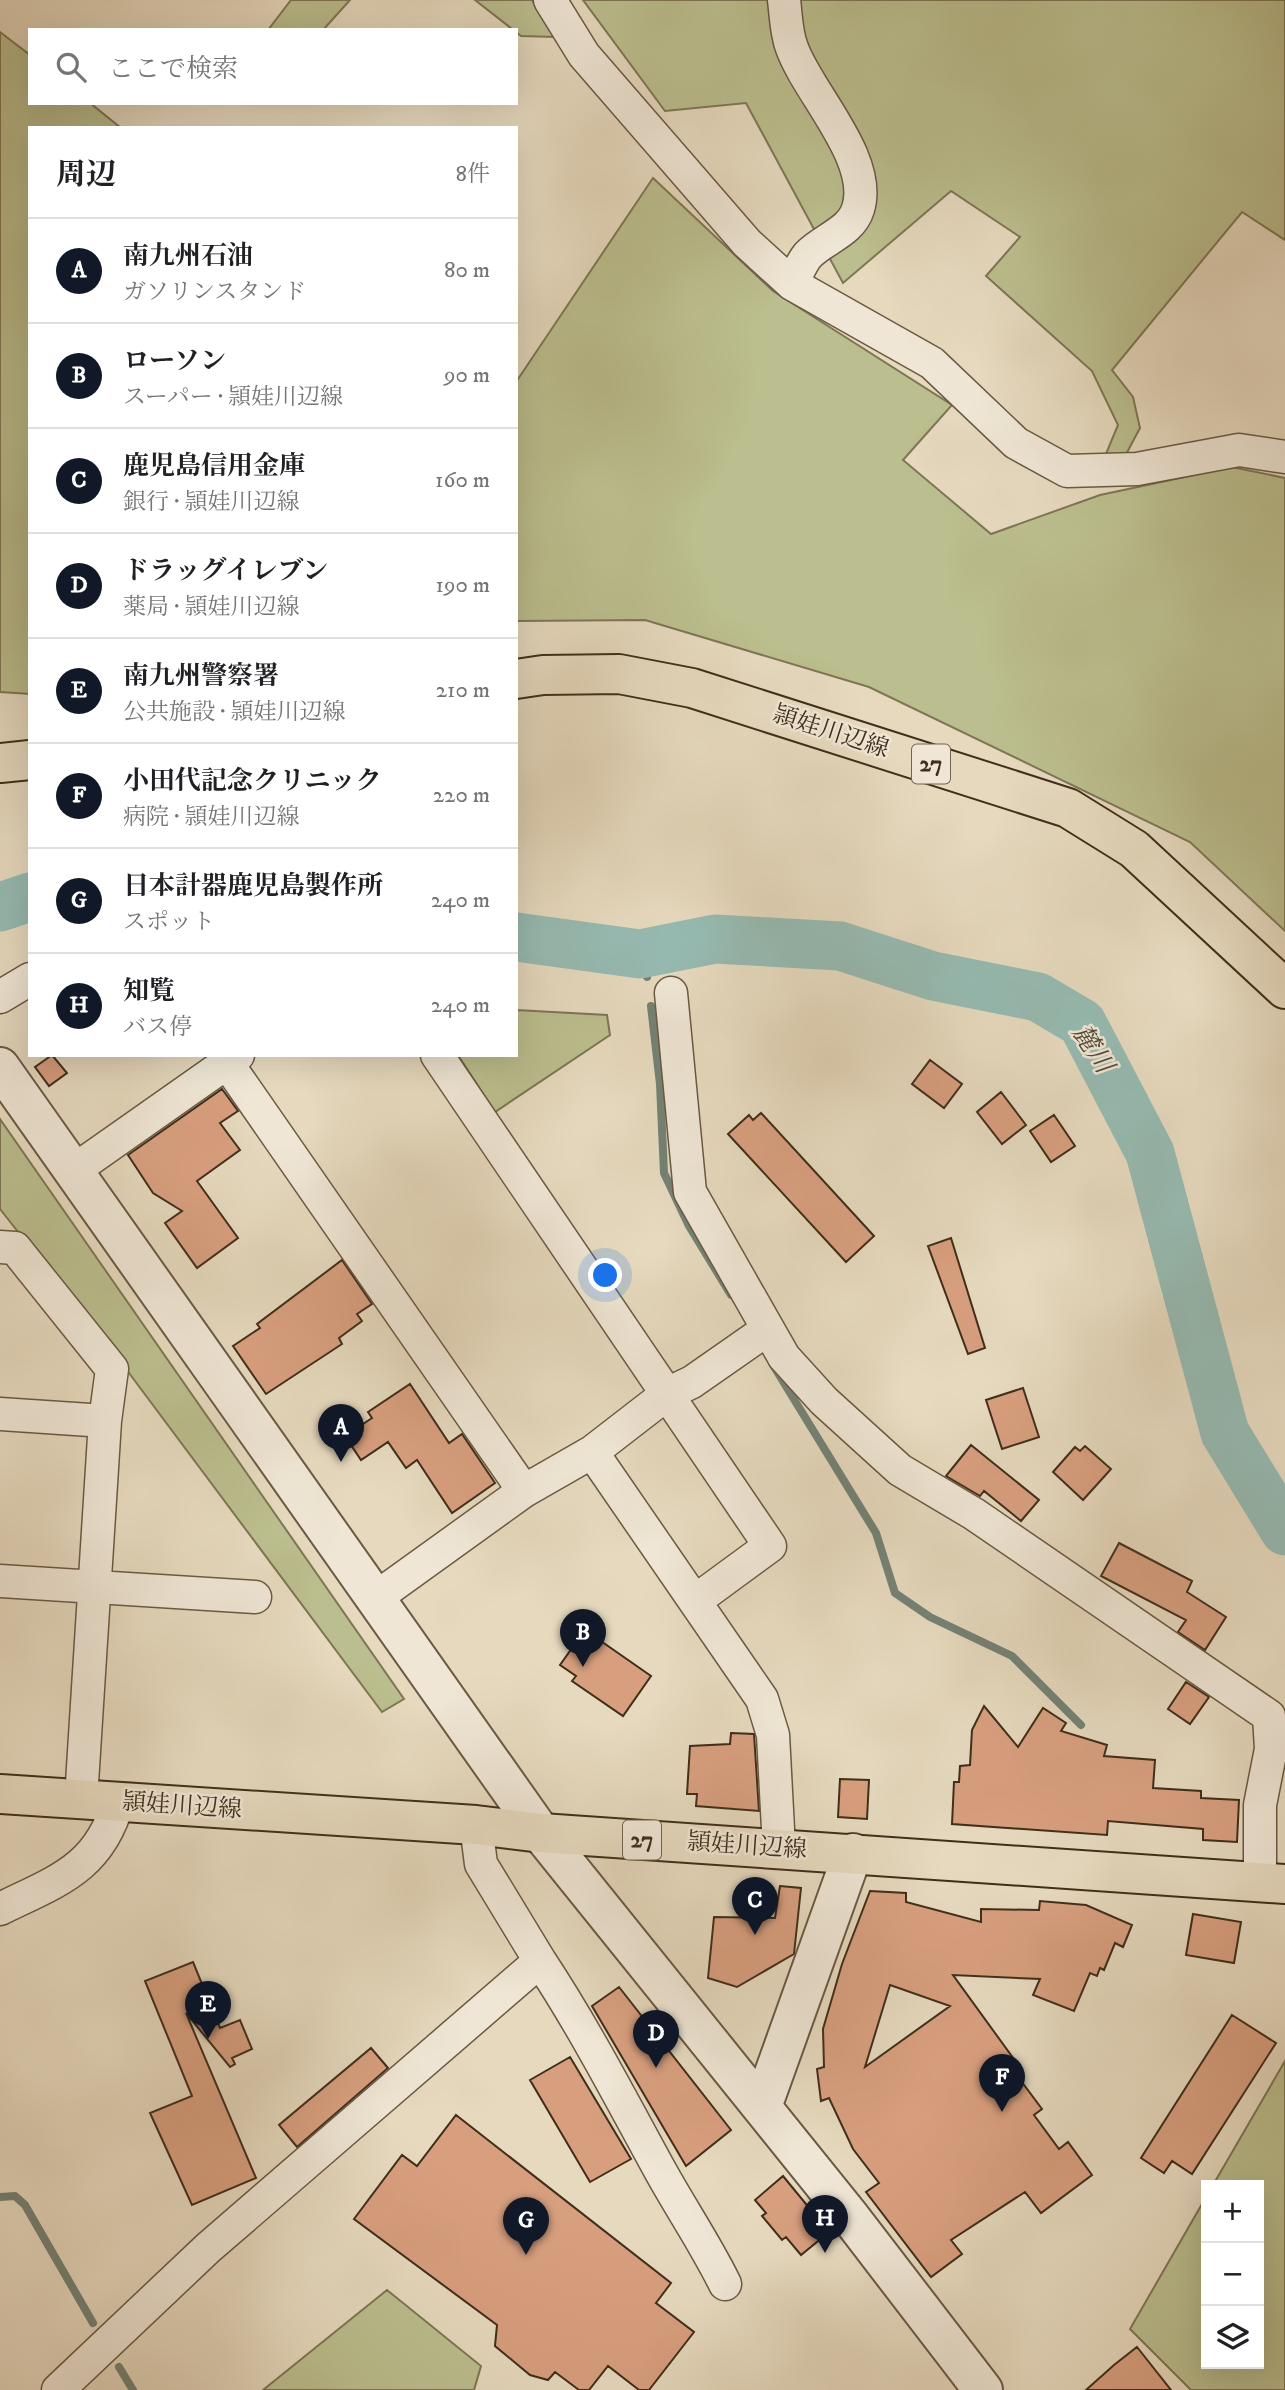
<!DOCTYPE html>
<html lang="ja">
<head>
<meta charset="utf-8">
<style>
	:root { --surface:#fff; --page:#f6f6f6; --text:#202124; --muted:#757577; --line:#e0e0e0; --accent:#111827 }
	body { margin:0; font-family:"IM FELL DW Pica","Noto Serif JP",serif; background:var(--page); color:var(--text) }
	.controls { position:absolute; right:21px; bottom:21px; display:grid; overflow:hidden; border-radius:0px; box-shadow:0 7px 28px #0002 }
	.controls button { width:63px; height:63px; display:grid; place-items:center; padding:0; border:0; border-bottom:2px solid var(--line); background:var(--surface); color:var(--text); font:35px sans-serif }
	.you { position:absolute; left:606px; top:1276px; width:24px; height:24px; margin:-18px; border:5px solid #fff; border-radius:50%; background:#1a73e8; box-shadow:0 0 0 10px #1a73e833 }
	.badge { display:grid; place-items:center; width:46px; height:46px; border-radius:50%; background:var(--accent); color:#fff; font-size:23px; font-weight:700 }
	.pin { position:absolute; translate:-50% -58px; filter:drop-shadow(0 2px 4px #0008) }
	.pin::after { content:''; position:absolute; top:37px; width:24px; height:21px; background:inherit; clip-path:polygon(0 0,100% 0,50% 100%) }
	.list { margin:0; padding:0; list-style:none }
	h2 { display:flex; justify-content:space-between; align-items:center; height:91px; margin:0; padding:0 28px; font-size:30px }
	h2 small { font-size:23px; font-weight:400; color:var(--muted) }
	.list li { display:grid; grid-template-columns:46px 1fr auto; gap:21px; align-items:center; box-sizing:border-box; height:105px; padding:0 28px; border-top:2px solid var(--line) }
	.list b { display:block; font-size:26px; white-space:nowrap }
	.list p { margin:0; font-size:23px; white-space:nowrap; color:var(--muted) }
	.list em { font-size:23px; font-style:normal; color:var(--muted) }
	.icon { flex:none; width:38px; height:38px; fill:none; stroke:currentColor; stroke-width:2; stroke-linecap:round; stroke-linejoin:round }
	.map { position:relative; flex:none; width:1285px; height:2390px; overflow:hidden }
	.search { position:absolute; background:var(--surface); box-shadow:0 7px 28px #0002; left:28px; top:28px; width:490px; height:77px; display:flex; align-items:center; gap:18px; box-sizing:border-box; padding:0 24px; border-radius:0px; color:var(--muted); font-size:26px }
	.panel { position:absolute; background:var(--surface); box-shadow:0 7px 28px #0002; left:28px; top:126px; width:490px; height:931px; border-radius:0px }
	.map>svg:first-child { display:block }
	.green { fill:#bbbe8e; stroke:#7e7654; stroke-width:2 }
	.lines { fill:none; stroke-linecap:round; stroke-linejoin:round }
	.stream { stroke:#748275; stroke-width:8 }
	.river { stroke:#96bab1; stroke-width:49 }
	.building { fill:#d89f7f; stroke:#402e1a; stroke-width:2; fill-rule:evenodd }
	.minor-casing { stroke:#6a5943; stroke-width:35 }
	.tertiary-casing { stroke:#6a5943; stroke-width:42 }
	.primary-casing { stroke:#402e1a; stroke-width:42 }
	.minor { stroke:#efe6d5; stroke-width:32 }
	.tertiary { stroke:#efe6d5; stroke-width:38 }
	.primary { stroke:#e6d9be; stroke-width:38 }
	.labels { text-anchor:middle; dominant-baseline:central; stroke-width:5; stroke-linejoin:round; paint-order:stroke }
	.shield { fill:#efe6d5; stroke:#746552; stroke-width:2 }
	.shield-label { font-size:23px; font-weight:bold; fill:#402e1a }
	.street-label { font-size:24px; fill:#402e1a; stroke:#efe6d5 }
	.water-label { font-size:26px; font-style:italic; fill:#514a38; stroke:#efe6d5 }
</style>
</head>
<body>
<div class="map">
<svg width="1285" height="2390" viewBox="0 0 1285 2390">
	<rect width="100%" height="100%" fill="#e6d9be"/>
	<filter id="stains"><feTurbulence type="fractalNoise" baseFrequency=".00286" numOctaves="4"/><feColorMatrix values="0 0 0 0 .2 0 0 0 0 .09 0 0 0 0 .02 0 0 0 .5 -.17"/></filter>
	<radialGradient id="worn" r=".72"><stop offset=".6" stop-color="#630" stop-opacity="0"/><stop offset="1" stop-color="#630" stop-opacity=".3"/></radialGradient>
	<!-- green -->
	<path class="green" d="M 291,0 L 350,0 L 323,30 L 268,30 Z
		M 475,0 L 532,0 L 555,37 L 521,36 Z
		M 583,0 L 1285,0 L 1285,240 L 1242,212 L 1112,370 L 1133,397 L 1140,428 L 1124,458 L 1103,461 L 1118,425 L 1092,371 L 986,276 L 1020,237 L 951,191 L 843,283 L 746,103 L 665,111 Z
		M 0,32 L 30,55 L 30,103 L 90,103 L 121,128 L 30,128 L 30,694 L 0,692 Z
		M 653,178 L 773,291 L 952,405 L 903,460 L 991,534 L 1100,495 L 1232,467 L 1285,478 L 1285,931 L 1190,842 L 869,687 L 645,620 L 516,621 L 516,382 Z
		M 516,1010 L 607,1015 L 610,1035 L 495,1112 L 458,1055 L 516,1055 Z
		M 0,1119 L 404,1699 L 382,1712 L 126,1369 L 0,1209 Z
		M 1285,2061 L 1285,2390 L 1191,2390 L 1130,2329 L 1206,2197 L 1206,2364 L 1259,2364 L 1259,2185 L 1213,2185 Z
		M 387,2290 L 481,2366 L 474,2390 L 263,2390 Z"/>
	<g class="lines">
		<!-- stream -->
		<path class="stream" d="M 640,954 L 647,977
			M 651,1006 L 660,1084 L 664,1173 L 689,1226 L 731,1295
			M 773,1365 L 876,1533 L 895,1593 L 930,1617 L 1012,1656 L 1081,1725
			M 0,2197 L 15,2196 L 25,2205 L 93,2323
			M 119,2367 L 133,2390"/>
		<!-- river -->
		<path class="river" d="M 0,907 L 30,897
			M 516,937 L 640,954 L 715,939 L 840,946 L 933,976 L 1038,997 L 1082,1023 L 1150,1153 L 1225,1433 L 1285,1531"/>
	</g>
	<!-- building -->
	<path class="building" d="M 52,1055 L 67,1073 L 49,1086 L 35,1067 Z
		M 930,1060 L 962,1084 L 944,1108 L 912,1084 Z
		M 222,1089 L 238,1111 L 220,1123 L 240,1150 L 197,1181 L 238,1238 L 197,1268 L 165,1223 L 182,1211 L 153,1193 L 128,1155 Z
		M 1001,1092 L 1026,1125 L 1002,1144 L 977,1112 Z
		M 761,1113 L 874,1236 L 846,1262 L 728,1134 L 749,1115 L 753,1120 Z
		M 1054,1115 L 1075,1146 L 1051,1162 L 1030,1131 Z
		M 951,1238 L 985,1348 L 968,1354 L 928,1246 Z
		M 342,1260 L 372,1304 L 357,1314 L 362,1321 L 339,1338 L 342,1344 L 266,1394 L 233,1346 L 260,1328 L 257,1324 Z
		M 410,1384 L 449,1443 L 462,1434 L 495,1483 L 452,1513 L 417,1460 L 406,1468 L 388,1442 L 361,1460 L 345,1436 L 372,1418 L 368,1412 Z
		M 1023,1388 L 1039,1437 L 1002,1449 L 986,1400 Z
		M 971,1445 L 1039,1500 L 1021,1521 L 984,1491 L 980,1496 L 946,1476 Z
		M 1085,1446 L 1111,1469 L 1083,1500 L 1053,1472 L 1075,1447 L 1080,1451 Z
		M 1119,1543 L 1192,1581 L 1187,1592 L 1226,1617 L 1205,1650 L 1178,1632 L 1186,1620 L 1101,1576 Z
		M 585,1630 L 651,1676 L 623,1716 L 572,1681 L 576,1676 L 560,1665 Z
		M 1186,1682 L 1209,1697 L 1190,1724 L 1168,1709 Z
		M 984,1706 L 1018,1747 L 1043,1708 L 1066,1723 L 1061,1731 L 1107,1745 L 1104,1756 L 1155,1760 L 1153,1788 L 1201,1791 L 1201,1798 L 1239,1800 L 1237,1842 L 1203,1840 L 1203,1829 L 1108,1821 L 1107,1835 L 952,1824 L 954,1782 L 959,1782 L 960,1766 L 970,1765 L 972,1730 Z
		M 731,1733 L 754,1734 L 759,1811 L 696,1806 L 697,1794 L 687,1794 L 690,1746 L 730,1744 Z
		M 840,1779 L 869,1780 L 867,1819 L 838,1817 Z
		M 780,1886 L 801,1888 L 794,1954 L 737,1987 L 708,1978 L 714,1917 L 775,1918 Z
		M 870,1891 L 906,1893 L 906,1902 L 981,1922 L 981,1909 L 1039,1910 L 1040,1901 L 1086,1905 L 1132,1925 L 1123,1947 L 1115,1943 L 1104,1970 L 1100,1968 L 1097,1976 L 1090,1973 L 1074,2011 L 1033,1995 L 1040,1979 L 953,1975 L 1016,2062 L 1010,2066 L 1042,2109 L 1034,2115 L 1059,2149 L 1068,2142 L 1092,2175 L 1041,2213 L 1025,2192 L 951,2240 L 962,2254 L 931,2277 L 866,2192 L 879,2183 L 853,2149 L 829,2098 L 821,2101 L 817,2069 L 824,2067 L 823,2029 L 842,1964 ZM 890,1985 L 950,2006 L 865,2067 Z
		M 1193,1914 L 1241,1922 L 1234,1963 L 1186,1955 Z
		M 193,1962 L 220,2028 L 240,2020 L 252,2049 L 232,2058 L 235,2064 L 230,2067 L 186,2013 L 256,2178 L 192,2205 L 150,2113 L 192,2096 L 145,1981 Z
		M 619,1987 L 731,2130 L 686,2166 L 592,2006 Z
		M 1232,2015 L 1276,2043 L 1192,2174 L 1172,2161 L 1164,2173 L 1141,2158 Z
		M 371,2048 L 388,2068 L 297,2147 L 279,2125 Z
		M 570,2057 L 631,2159 L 590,2182 L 530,2080 Z
		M 456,2115 L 671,2283 L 656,2303 L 694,2332 L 649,2390 L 639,2390 L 608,2366 L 589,2390 L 579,2390 L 555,2372 L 548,2380 L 530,2375 L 495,2346 L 497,2325 L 354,2219 L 402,2155 L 417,2166 Z
		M 783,2176 L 829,2232 L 801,2255 L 786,2237 L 782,2240 L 762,2216 L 766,2213 L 755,2200 Z
		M 1137,2347 L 1171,2390 L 1086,2390 L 1114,2365 Z"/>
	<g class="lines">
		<defs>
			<path id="minor" d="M 550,0 L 584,55 L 747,243 L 792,284 L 932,363 L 1016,443 L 1067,471 L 1137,469 L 1239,450 L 1285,457
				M 784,0 C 786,15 786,33 792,48 C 808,93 874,159 858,209 C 851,232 823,239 808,255 C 801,263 797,275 792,284
				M 671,993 L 690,1192 L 768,1329
				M 0,997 L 30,979
				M 437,1055 L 770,1546 L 695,1601
				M 227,1063 L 524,1491
				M 73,1171 L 238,1055
				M 0,1247 L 15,1248 L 112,1369 L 105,1421 L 81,1799
				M 0,1414 L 105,1421
				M 592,1452 L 762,1699 L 773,1735 L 779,1848
				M 0,1581 L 255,1597
				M 374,1599 L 524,1491 L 592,1452 L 667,1394 L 692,1382 L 768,1329 L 784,1357 L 824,1401 L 900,1470 L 974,1514 L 1269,1716 L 1271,1749 L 1260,1805 L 1260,1882
				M 0,1909 C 57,1881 99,1869 118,1802
				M 540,1961 C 585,2029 622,2101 661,2172 C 682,2210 706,2245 725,2284
				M 58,2390 L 208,2248 L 540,1961 L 481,1864 L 476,1825"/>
			<path id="tertiary" d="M 0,1067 L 541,1833 L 851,2218 L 983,2390
				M 762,2107 L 853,1853"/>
			<path id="primary" d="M 516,679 L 543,675 L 619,674 L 692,688 L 1068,808 L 1134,849 L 1285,989
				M 0,763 L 30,760
				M 0,1794 L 476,1825 L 541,1833 L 1285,1884"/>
		</defs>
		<!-- minor casing -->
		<use href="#minor" class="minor-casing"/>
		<!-- tertiary casing -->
		<use href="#tertiary" class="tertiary-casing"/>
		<!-- primary casing -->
		<use href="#primary" class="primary-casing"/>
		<!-- minor -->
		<use href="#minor" class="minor"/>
		<!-- tertiary -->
		<use href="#tertiary" class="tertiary"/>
		<!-- primary -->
		<use href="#primary" class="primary"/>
	</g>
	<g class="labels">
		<!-- shield labels -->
		<g class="shield">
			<rect x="912" y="744.5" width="38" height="39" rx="5"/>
			<rect x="623" y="1820.5" width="38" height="39" rx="5"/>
		</g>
		<g class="shield-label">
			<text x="931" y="764">27</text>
			<text x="642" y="1840">27</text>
		</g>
		<!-- street labels -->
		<g class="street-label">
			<text transform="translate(831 732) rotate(18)">頴娃川辺線</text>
			<text transform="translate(182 1806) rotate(4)">頴娃川辺線</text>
			<text transform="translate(747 1846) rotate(4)">頴娃川辺線</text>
		</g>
		<!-- water labels -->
		<g class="water-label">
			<text transform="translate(1092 1049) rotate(57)">麓川</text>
		</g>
	</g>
	<rect width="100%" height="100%" filter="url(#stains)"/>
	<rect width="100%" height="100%" fill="url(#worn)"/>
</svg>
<div class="controls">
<button>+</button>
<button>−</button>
<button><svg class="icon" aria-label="layers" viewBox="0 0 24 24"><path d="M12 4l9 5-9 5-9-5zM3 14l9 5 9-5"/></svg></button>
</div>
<div class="you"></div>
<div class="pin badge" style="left:341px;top:1462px">A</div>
<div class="pin badge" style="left:583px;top:1667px">B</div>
<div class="pin badge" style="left:755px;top:1935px">C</div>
<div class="pin badge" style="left:656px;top:2068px">D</div>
<div class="pin badge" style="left:208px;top:2039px">E</div>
<div class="pin badge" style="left:1002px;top:2112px">F</div>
<div class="pin badge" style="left:526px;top:2255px">G</div>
<div class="pin badge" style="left:825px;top:2253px">H</div>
<div class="search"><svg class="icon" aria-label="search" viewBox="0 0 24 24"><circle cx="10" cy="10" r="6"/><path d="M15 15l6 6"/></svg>ここで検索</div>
<section class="panel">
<h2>周辺<small>8件</small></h2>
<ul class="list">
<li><span class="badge">A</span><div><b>南九州石油</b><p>ガソリンスタンド</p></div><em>80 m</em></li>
<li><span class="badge">B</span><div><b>ローソン</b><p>スーパー · 頴娃川辺線</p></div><em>90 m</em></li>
<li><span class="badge">C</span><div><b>鹿児島信用金庫</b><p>銀行 · 頴娃川辺線</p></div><em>160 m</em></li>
<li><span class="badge">D</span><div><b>ドラッグイレブン</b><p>薬局 · 頴娃川辺線</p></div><em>190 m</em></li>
<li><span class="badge">E</span><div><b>南九州警察署</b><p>公共施設 · 頴娃川辺線</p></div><em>210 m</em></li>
<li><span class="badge">F</span><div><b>小田代記念クリニック</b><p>病院 · 頴娃川辺線</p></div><em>220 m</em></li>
<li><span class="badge">G</span><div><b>日本計器鹿児島製作所</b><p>スポット</p></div><em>240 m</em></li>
<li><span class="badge">H</span><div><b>知覧</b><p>バス停</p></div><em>240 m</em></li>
</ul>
</section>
</div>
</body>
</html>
